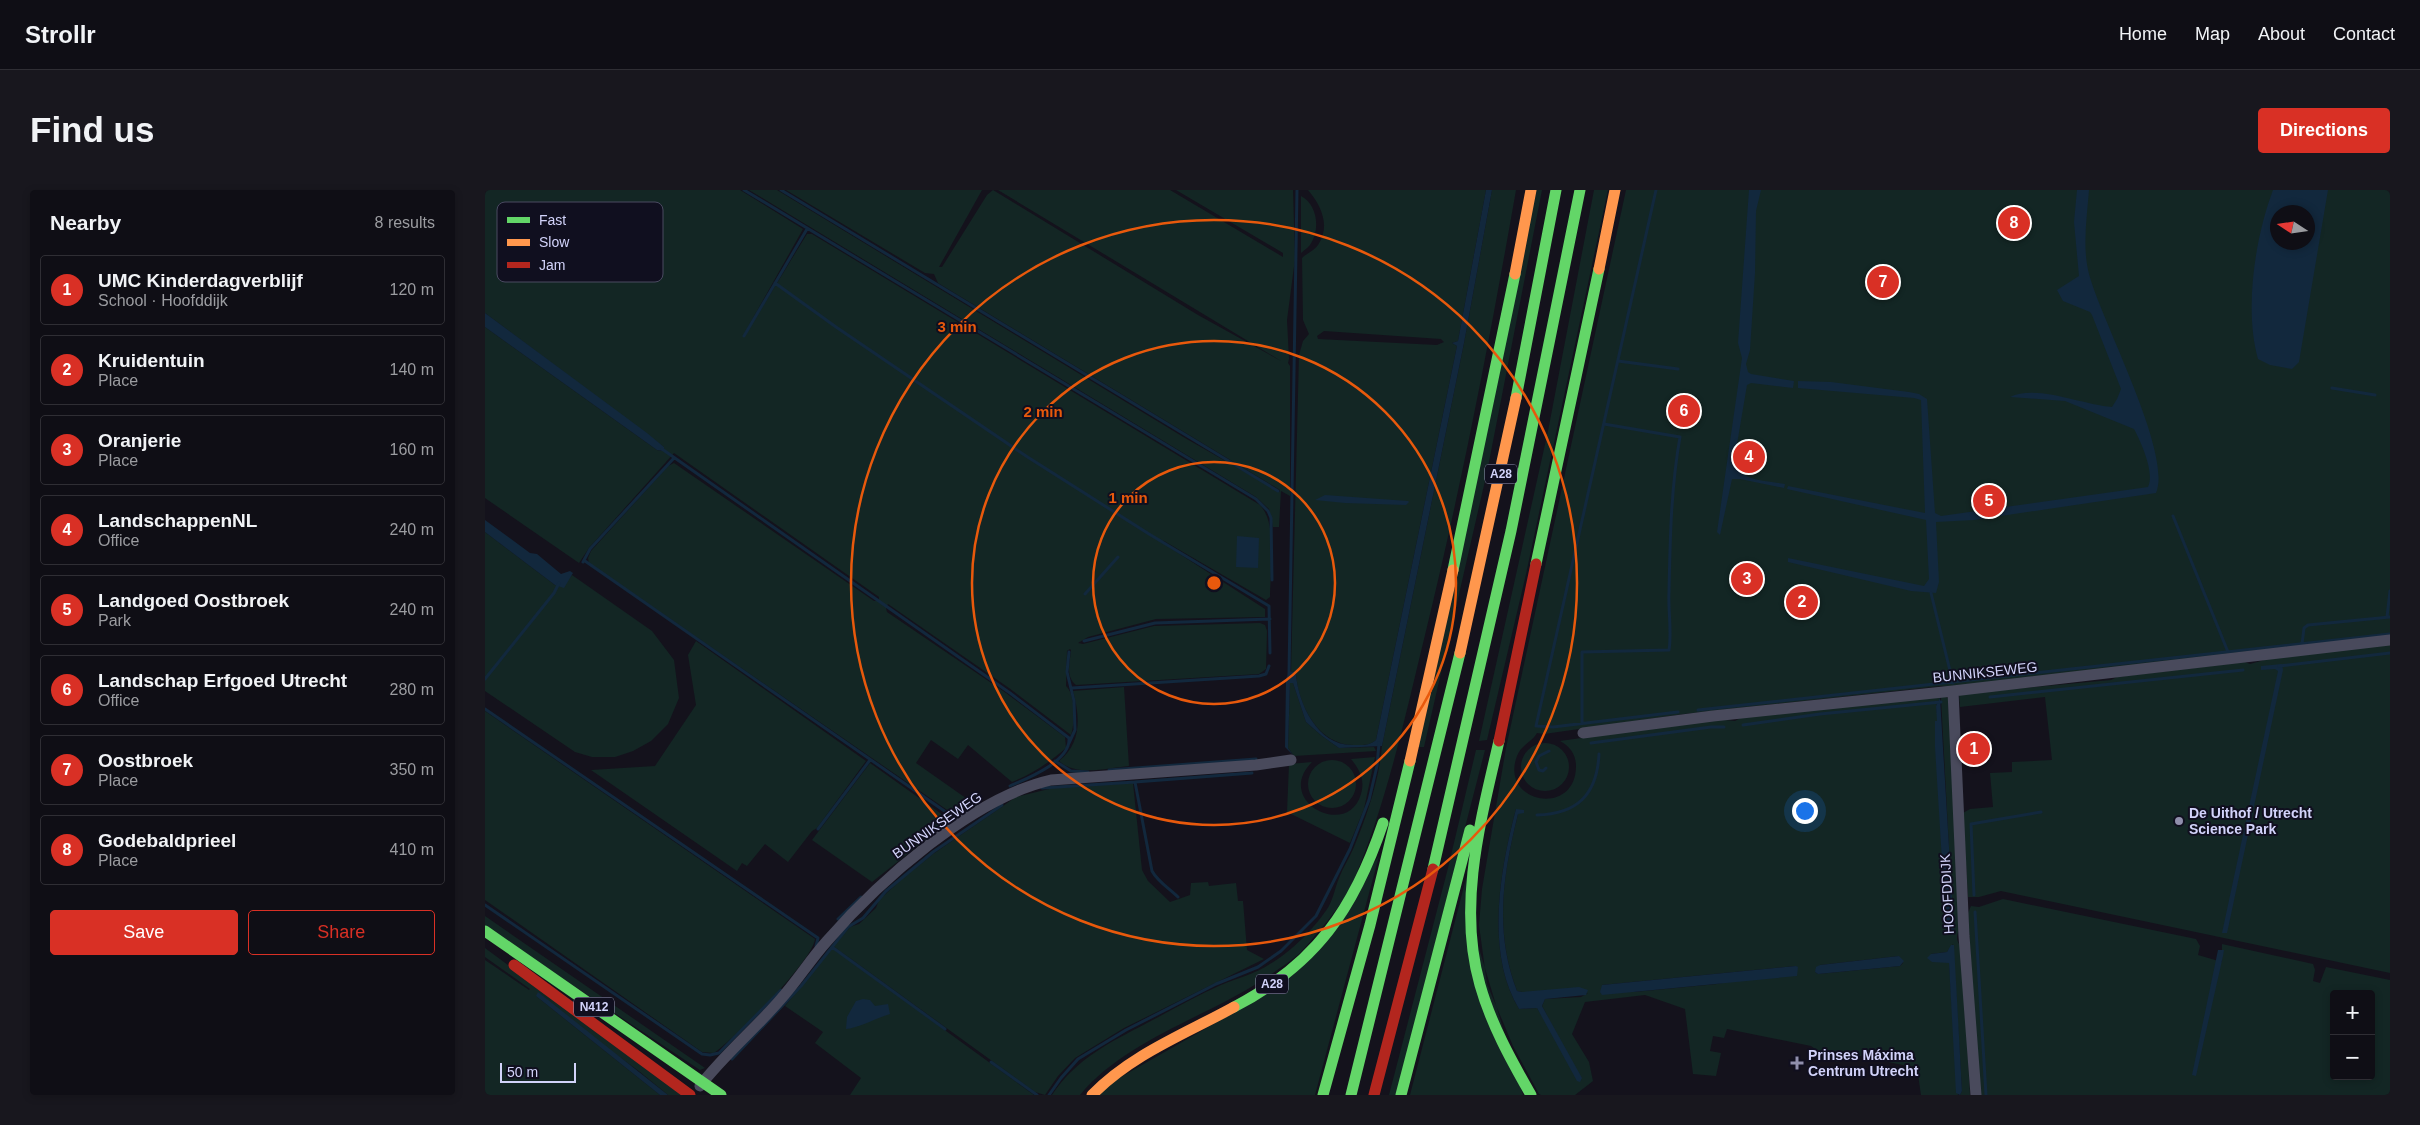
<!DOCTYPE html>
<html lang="en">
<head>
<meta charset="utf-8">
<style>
	:root { --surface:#0f0e15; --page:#18171e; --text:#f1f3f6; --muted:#9b9ca0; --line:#2f2e34; --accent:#d93025 }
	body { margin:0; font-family:Helvetica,sans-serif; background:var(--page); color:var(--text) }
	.controls { position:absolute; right:15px; bottom:15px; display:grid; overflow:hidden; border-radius:5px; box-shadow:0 2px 8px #0003 }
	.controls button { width:45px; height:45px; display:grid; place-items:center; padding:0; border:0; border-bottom:1px solid var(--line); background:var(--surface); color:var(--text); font:25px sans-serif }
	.compass { position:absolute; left:1785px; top:15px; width:45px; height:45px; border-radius:50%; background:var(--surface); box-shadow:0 2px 8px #0003; rotate:282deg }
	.scale { position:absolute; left:15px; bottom:12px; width:76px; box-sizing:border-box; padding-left:5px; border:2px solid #d2d3fa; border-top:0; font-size:14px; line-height:18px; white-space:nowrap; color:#d2d3fa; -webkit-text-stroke:4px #100f1f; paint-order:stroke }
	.you { position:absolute; left:1319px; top:620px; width:18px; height:18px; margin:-12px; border:4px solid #fff; border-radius:50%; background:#1a73e8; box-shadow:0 0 0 8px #1a73e833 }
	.badge { display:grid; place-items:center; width:32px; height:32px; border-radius:50%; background:var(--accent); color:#fff; font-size:16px; font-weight:700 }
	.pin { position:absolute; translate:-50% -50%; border:2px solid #fff; box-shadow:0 1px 5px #0006 }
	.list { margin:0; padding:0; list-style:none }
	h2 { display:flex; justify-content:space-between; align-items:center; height:65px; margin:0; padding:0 20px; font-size:21px }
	h2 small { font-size:16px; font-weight:400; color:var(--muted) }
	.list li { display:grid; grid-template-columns:32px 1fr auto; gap:15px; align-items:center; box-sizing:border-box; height:70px; margin:0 10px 10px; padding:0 10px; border:1px solid var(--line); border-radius:5px }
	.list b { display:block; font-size:19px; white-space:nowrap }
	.list p { margin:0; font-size:16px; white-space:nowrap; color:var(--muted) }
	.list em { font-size:16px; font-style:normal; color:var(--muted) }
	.actions { display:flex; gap:10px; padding:15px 20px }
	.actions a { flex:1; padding:11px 0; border:1px solid var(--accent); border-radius:5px; text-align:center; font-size:18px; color:var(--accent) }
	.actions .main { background:var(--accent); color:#fff }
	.map { position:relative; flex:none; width:1905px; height:905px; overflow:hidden; border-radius:5px }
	header { display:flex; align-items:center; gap:30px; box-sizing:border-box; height:70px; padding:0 25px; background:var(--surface); border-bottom:1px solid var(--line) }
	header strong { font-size:24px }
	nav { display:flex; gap:28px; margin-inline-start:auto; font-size:18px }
	.intro { display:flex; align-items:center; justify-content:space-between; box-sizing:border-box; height:120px; padding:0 30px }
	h1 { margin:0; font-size:35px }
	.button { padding:12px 22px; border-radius:5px; background:var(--accent); color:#fff; font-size:18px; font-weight:700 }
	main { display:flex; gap:30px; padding:0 30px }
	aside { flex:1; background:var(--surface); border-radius:5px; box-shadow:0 2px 8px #0003 }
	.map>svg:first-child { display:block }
	.green { fill:#132624; fill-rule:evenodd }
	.water { fill:#12283d; fill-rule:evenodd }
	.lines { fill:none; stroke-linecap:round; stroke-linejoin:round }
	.stream { stroke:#12283d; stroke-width:3 }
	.street { stroke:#494a5c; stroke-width:11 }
	.fast { stroke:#63d668; stroke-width:11 }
	.slow { stroke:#ff974d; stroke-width:11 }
	.jam { stroke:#b3261e; stroke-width:11 }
	.ring { fill:none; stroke:#e8590c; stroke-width:2.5 }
	.poi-dot { fill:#908fac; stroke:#100f1f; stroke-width:2 }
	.labels { text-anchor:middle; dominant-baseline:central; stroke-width:4; stroke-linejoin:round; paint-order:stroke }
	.shield { fill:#100f1f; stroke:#9898b8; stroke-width:1 }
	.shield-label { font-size:12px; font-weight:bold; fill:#d2d3fa }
	.street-label { font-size:14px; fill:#d2d3fa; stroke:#100f1f }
	.poi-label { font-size:14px; font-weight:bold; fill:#d2d3fa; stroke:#100f1f; text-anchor:start }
	.key { fill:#100f1f; stroke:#4a4a61; stroke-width:1 }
	.key-label { font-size:14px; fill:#d2d3fa }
	.centre { fill:#e8590c; stroke:#100f1f; stroke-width:2.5 }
	.ring-label { font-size:15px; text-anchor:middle; font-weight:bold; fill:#e8590c; stroke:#100f1f; stroke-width:4; stroke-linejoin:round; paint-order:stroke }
</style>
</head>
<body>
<header>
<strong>Strollr</strong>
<nav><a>Home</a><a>Map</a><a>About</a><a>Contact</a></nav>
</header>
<div class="intro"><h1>Find us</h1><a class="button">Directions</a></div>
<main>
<aside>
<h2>Nearby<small>8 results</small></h2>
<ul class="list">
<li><span class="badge">1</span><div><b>UMC Kinderdagverblijf</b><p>School · Hoofddijk</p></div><em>120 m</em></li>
<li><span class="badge">2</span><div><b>Kruidentuin</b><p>Place</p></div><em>140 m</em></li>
<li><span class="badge">3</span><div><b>Oranjerie</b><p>Place</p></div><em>160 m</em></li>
<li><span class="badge">4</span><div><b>LandschappenNL</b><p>Office</p></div><em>240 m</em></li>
<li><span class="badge">5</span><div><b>Landgoed Oostbroek</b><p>Park</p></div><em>240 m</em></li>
<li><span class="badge">6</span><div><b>Landschap Erfgoed Utrecht</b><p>Office</p></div><em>280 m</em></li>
<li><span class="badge">7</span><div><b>Oostbroek</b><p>Place</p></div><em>350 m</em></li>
<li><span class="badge">8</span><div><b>Godebaldprieel</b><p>Place</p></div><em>410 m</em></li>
</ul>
<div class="actions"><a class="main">Save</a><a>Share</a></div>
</aside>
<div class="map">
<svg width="1905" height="905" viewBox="0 0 1905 905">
	<rect width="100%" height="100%" fill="#14121c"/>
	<!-- green -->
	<path class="green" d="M 0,0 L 255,0 L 318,39 L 258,146 L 259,147 L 322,44 L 327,44 L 775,315 C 793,334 785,381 785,407 L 781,410 L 679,351 L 673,350 L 780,419 L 780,427 L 671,429 L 603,447 L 593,453 L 598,454 L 669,436 L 775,433 L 780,435 L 782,441 L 781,479 L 774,484 L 591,495 C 580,486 585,473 586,460 L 585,459 L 582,461 L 581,496 C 591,505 590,533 586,545 L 524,498 L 403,414 L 401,418 L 402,422 L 521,503 L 580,547 L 581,558 C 565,572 547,584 527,592 L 483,555 L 473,569 L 446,550 L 431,573 L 495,618 L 471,626 L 104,373 L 103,368 L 106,361 L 183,276 L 189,273 L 389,411 L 394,411 L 394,407 L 189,263 L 104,358 L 94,373 L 0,308 L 0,137 L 172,260 L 177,261 L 179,257 L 0,123 Z
		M 264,0 L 292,0 L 700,248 L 795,302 L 795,300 L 453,93 L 449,84 L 440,83 L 301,0 L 497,0 L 454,77 L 457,77 L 502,5 L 508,0 L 713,125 L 796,171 L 513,0 L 685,0 L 798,67 L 798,63 L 691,0 L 808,0 L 810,69 L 802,130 L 804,169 L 803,173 L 805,176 L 805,306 L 796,301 L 794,337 L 788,337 L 784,319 L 771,307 Z
		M 823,0 L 1001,0 L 973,151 L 967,153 L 972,156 L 891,550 C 885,555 880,555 872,555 C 835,557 814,518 811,485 L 806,481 L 814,165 L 818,151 L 824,144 L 818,130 L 817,68 C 822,63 829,61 833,55 C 846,36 836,15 823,0 ZM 839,141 L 956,149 L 959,152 L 952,155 L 833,149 L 832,146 Z
		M 1007,0 L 1031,0 C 1005,149 976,298 940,445 C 919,531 900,621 864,701 C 858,713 824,754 814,764 C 806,771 796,777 788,783 C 727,826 642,848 595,905 L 567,905 C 592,868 624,853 662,833 C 687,820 711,806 736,795 C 752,788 770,784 785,774 C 807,761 830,738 844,716 C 849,706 850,698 854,688 C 858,677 865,667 869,657 C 882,625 894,591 897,556 L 979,153 Z
		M 1050,0 L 1057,0 L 1002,282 L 939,557 L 933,557 Z
		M 1109,0 L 1123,0 L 1041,384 L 1002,550 L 994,551 L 1063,241 Z
		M 1141,0 L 1905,0 L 1905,448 L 1474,498 L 1456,496 L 1199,524 L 1059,544 L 1052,543 C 1047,552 1036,555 1032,566 C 1014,613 1091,628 1091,576 C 1091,565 1085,556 1075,551 L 1230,529 L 1250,531 L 1257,527 L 1458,506 L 1463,508 L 1476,736 C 1471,746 1470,750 1477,758 L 1485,905 L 1475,905 L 1477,901 L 1468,754 L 1462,762 L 1446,764 L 1447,772 L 1464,772 L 1473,905 L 1436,905 L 1432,878 L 1356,862 L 1353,872 L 1348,871 L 1349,865 L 1334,866 L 1333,861 L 1326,856 L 1242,839 L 1239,848 L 1228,846 L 1225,861 L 1236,863 L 1231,886 L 1208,884 L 1200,819 L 1160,805 L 1100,812 L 1087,844 L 1104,872 L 1108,891 L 1090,905 L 1056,905 L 1054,904 L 1028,856 L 1002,794 L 994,735 L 997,699 L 1021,558 ZM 1792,22 L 1822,22 L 1822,52 L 1792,52 ZM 1455,508 L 1456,508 L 1468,733 L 1450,531 L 1453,531 L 1451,516 ZM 1031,619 L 1033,624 C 1018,684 1009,741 1032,801 L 1037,802 L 1103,803 L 1096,807 L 1060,809 L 1057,816 L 1097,891 L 1052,818 L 1034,819 C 1000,763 1015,679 1031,619 ZM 1414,766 L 1418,773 L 1415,776 L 1333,784 L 1330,782 L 1335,775 ZM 1311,776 L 1313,778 L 1232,794 L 1149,802 L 1117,795 Z
		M 816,6 C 832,14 836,39 825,55 C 823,58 819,60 816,63 Z
		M 0,342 L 70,395 L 81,392 L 87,385 L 167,441 L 189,470 L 194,508 L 183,534 L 166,551 L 148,561 L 130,567 L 107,567 L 90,562 L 0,501 Z
		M 211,451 L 381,571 L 332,638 L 327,641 L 303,672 L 280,654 L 262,676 L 257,673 L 252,681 L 106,580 L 170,576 L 211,515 L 203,465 Z
		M 1905,453 L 1905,783 L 1516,701 L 1494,707 L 1483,707 L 1478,623 L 1485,619 L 1508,617 L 1505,583 L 1527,582 L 1527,572 L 1567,570 L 1560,507 L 1475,517 L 1474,504 L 1626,490 L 1632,487 L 1760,472 L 1765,474 L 1783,469 Z
		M 805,493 L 808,493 L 821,532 L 837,546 L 854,558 L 889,557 L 891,561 L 809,566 L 803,558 Z
		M 639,497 L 644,576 C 622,578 592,587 574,571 C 597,553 595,527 588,501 Z
		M 0,521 L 330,749 C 327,772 250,848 229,863 L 217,862 L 0,710 Z
		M1036 577a24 24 0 1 1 48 0a24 24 0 1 1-48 0Z
		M 991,560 L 1000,560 L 911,905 L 904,905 L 963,678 Z
		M 890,567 L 879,619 L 865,653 L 802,622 L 804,574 L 827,572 C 788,611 863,650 876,604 C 880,590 875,580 866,569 Z
		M823 594a24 24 0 1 1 48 0a24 24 0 1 1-48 0Z
		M 385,573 L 462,628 L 463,632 L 387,692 L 327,650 Z
		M 648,593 L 657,680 L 663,691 L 685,712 L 705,705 L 706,693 L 723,692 L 724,696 L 751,693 L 753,711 L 758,711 L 762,760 L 779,769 L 639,838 L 590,868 L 573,886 L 560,905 L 550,902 L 348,756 L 365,737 L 374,734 L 391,718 L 394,710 L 418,688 L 448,664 L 531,607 L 568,598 Z
		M 894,666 L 830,905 L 613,905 L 622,895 L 795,796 Z
		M 985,673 L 981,715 L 1038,905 L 925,905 Z
		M 1518,709 L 1711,749 L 1715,756 L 1713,765 L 1737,772 L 1737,754 L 1828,774 L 1830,780 L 1828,791 L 1835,793 L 1841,777 L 1905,790 L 1905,905 L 1494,905 L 1483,723 L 1486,716 L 1494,717 ZM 1849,804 L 1886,804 L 1886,886 L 1849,886 Z
		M 0,726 L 220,878 L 215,880 L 0,737 Z
		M 0,758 L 199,905 L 183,905 L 155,882 L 51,806 L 175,905 L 0,905 L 0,770 L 44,800 L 45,799 L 0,767 Z
		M 347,758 L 549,905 L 365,905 L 376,888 L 330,853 L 338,842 L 300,816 Z"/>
	<!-- water -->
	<path class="water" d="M 1001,0 L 1007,0 L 979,153 L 897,556 L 854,558 L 837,546 L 821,532 L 808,493 L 805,493 L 803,558 L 808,565 L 800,557 L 801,489 L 804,481 L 809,482 L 811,485 C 814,515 833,556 868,555 C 877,555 884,556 891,550 L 972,156 L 967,153 L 973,151 Z
		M 1264,0 L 1276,0 L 1271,21 L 1270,83 L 1265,160 L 1261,174 L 1263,182 L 1266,184 L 1309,191 L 1308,198 L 1266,193 L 1262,195 L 1249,272 C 1253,291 1284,291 1300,294 L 1299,298 L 1255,289 L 1247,289 L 1235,345 L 1232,342 L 1257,168 L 1253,153 Z
		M 1592,0 L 1604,0 C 1602,27 1597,57 1604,84 C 1616,130 1688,264 1671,303 L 1489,330 L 1451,332 L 1454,392 L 1451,403 L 1426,401 L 1303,372 L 1303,368 L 1439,396 L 1444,389 L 1441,330 L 1302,299 L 1303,296 L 1440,323 L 1436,210 L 1429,208 L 1313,198 L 1313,191 L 1346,192 L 1424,202 L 1434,204 L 1442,209 L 1450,323 L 1456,326 L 1663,297 C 1670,283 1656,252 1649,239 L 1580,211 L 1525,207 C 1551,194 1598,215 1627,217 L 1632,209 L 1636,199 L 1607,125 L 1605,122 L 1578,111 L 1572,100 L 1594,86 L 1589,32 Z
		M 1788,0 L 1843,0 L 1814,172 L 1807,179 L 1785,175 L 1773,169 C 1759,119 1770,48 1788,0 ZM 1792,22 L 1822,22 L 1822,52 L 1792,52 Z
		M 0,123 L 162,243 L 179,257 L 179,261 L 172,260 L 0,137 Z
		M 840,305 L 923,311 L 924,312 L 921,315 L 860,313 L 830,310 Z
		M 0,330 L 45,363 L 52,364 L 76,384 L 85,381 L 88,383 L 79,398 L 70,395 L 0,342 Z
		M 752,346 L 774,348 L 773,378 L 751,377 Z
		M 1797,474 L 1798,480 L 1744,734 L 1742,743 L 1737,743 L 1793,481 L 1790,479 L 1776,480 L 1776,476 Z
		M 1455,508 L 1469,740 L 1466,742 L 1461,736 L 1450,557 L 1450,531 L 1452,531 L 1451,516 Z
		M 1031,619 L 1039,620 L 1039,623 L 1033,624 C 1018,685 1009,741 1032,801 L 1037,802 L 1094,797 L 1103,800 L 1101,805 L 1060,809 L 1057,816 L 1097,888 L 1095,892 L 1092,891 L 1052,818 L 1034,819 C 1000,763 1015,679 1031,619 Z
		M 1466,755 L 1469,755 L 1477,901 L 1475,905 L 1471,903 L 1464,773 L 1447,772 L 1442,768 L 1446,764 L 1462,762 Z
		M 1733,760 L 1739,760 L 1738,766 L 1711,886 L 1707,885 Z
		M 1414,766 L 1419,771 L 1415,776 L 1333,784 L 1330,782 L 1331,777 L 1335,775 Z
		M 1311,776 L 1313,777 L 1312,786 L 1117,805 L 1115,802 L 1117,795 Z
		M 53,802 L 183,905 L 175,905 L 51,806 Z
		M 378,809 L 385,810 L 390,816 L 403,814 L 405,824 C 392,828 373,838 361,839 L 362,827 L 371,811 Z"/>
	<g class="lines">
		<!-- stream -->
		<path class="stream" d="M 259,0 L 771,309 L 783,321 L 786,328 L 787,390
			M 296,0 L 793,301
			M 1171,0 L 1051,536 L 1068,537 L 1193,522
			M 290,93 L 351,137 L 541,266 L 664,344 L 784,416 L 785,463
			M 259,146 L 322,39
			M 1133,171 L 1193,179
			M 1847,198 L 1890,205
			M 177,259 L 525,503 L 584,548 C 586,571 543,588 525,596
			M 1688,326 L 1743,462
			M 100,371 L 468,627 L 468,632
			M 98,372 L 105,359 L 189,268
			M 1446,403 L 1468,493
			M 600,404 L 633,367
			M 1902,427 L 1905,401
			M 599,451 L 670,433 L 785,429
			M 1817,454 L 1819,438 L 1823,435 L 1905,427
			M 584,462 L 582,482 L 589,511 L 590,540 L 584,553
			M 1794,476 L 1905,463
			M 804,484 L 812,0
			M 0,489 L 69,403 L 74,393
			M 587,498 L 774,486 L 781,484 L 784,476
			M 1505,507 L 1758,480
			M 0,519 L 333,748 L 331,756
			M 1213,520 L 1905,444
			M 1097,533 L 1097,462 L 1184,460 C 1187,441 1183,421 1184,402 C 1185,351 1186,297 1195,247 L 1119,234
			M 1258,535 L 1335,524 L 1456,512
			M 1106,553 L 1226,537 L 1239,537
			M 570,571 L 586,581 L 603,582
			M 1061,578 L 1058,581 L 1054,580 L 1051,572 L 1054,566 L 1064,561
			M 624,580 L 771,569
			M 557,598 L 650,592
			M 1052,625 C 1092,624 1112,605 1114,564
			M 333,639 L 385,570
			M 1489,705 L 1486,634 L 1556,622
			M 693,707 C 684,698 673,692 667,681 L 650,592 L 767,583
			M 0,715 L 217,864 L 225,865 L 234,863 L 296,800
			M 1490,722 L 1501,905
			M 353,729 L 376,707
			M 347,757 L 460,839
			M 247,869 L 316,796 L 363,737 L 378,728 L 401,701 L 448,662 L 517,615
			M 506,872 L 552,905
			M 564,905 L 576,888 L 593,869 L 641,840 L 731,794 L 773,777 L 796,761 L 831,726 L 865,659 L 884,610 L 892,576 L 894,553"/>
		<!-- street -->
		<path class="street" d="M 1468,501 L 1479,746 L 1491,905
			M 1098,543 L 1228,526 L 1468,501 L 1905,450
			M 215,896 C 239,865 269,840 295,810 C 312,791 325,770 342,751 C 394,691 487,608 566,590 L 771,575 L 806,570"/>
		<!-- fast -->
		<path class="fast" d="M 1031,208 L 1071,0
			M 1051,374 L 1114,79
			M 968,380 L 1030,84
			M 1014,551 C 996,629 972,715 995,795 C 1006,834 1026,870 1046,905
			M 948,679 L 1026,341 L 1095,0
			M 0,741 L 236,905
			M 749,817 C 831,774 869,719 898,633
			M 838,905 L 885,735 L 925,571
			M 866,905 L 975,463
			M 916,905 L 985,640"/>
		<!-- slow -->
		<path class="slow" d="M 1114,79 L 1130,0
			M 1030,84 L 1046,0
			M 975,463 L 1031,208
			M 925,571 L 968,380
			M 607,905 C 647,864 700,844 749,817"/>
		<!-- jam -->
		<path class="jam" d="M 1014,551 L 1051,374
			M 29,775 L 205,905
			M 889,905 L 948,679"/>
	</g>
	<!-- distance rings -->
	<g class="ring">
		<circle cx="729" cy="393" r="121"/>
		<circle cx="729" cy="393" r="242"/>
		<circle cx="729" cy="393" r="363"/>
	</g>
	<!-- markers -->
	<g class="poi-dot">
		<circle cx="1694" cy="631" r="5"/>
		<path d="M1309.5 865.5h5v5h5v5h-5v5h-5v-5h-5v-5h5z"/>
	</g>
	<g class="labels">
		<!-- shield labels -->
		<g class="shield">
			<rect x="1000" y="274.5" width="32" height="19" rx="4"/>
			<rect x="771" y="784.5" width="32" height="19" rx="4"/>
			<rect x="89" y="807.5" width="40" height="19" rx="4"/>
		</g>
		<g class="shield-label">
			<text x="1016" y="284">A28</text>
			<text x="787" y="794">A28</text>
			<text x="109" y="817">N412</text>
		</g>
		<!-- street labels -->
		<g class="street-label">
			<text transform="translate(1500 482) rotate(-6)">BUNNIKSEWEG</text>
			<text transform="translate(452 635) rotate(-35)">BUNNIKSEWEG</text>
			<text transform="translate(1462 704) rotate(-93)">HOOFDDIJK</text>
		</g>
		<!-- poi labels -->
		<g class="poi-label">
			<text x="1704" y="623">De Uithof / Utrecht<tspan x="1704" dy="16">Science Park</tspan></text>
			<text x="1323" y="865">Prinses Máxima<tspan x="1323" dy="16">Centrum Utrecht</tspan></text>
		</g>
	</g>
	<!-- legend -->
	<rect x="12" y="12" width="166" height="80" rx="8" class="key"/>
	<rect x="22" y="27" width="23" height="6" fill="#63d668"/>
	<rect x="22" y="49" width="23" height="7" fill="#ff974d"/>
	<rect x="22" y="72" width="23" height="6" fill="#b3261e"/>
	<g class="key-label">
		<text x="54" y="35">Fast</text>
		<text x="54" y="57">Slow</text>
		<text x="54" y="80">Jam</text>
	</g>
	<circle cx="729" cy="393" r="8" class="centre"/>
	<g class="ring-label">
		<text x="472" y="142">3 min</text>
		<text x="558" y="227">2 min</text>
		<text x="643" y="313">1 min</text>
	</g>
</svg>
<div class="controls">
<button>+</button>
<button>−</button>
</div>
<svg class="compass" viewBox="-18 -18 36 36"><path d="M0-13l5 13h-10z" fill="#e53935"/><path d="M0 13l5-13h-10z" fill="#9b9ca0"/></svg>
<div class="scale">50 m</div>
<div class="you"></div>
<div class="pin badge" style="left:1489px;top:559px">1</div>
<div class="pin badge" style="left:1317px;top:412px">2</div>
<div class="pin badge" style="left:1262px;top:389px">3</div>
<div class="pin badge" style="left:1264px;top:267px">4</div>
<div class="pin badge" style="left:1504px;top:311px">5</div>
<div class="pin badge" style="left:1199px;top:221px">6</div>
<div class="pin badge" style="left:1398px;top:92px">7</div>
<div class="pin badge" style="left:1529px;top:33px">8</div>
</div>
</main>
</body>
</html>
